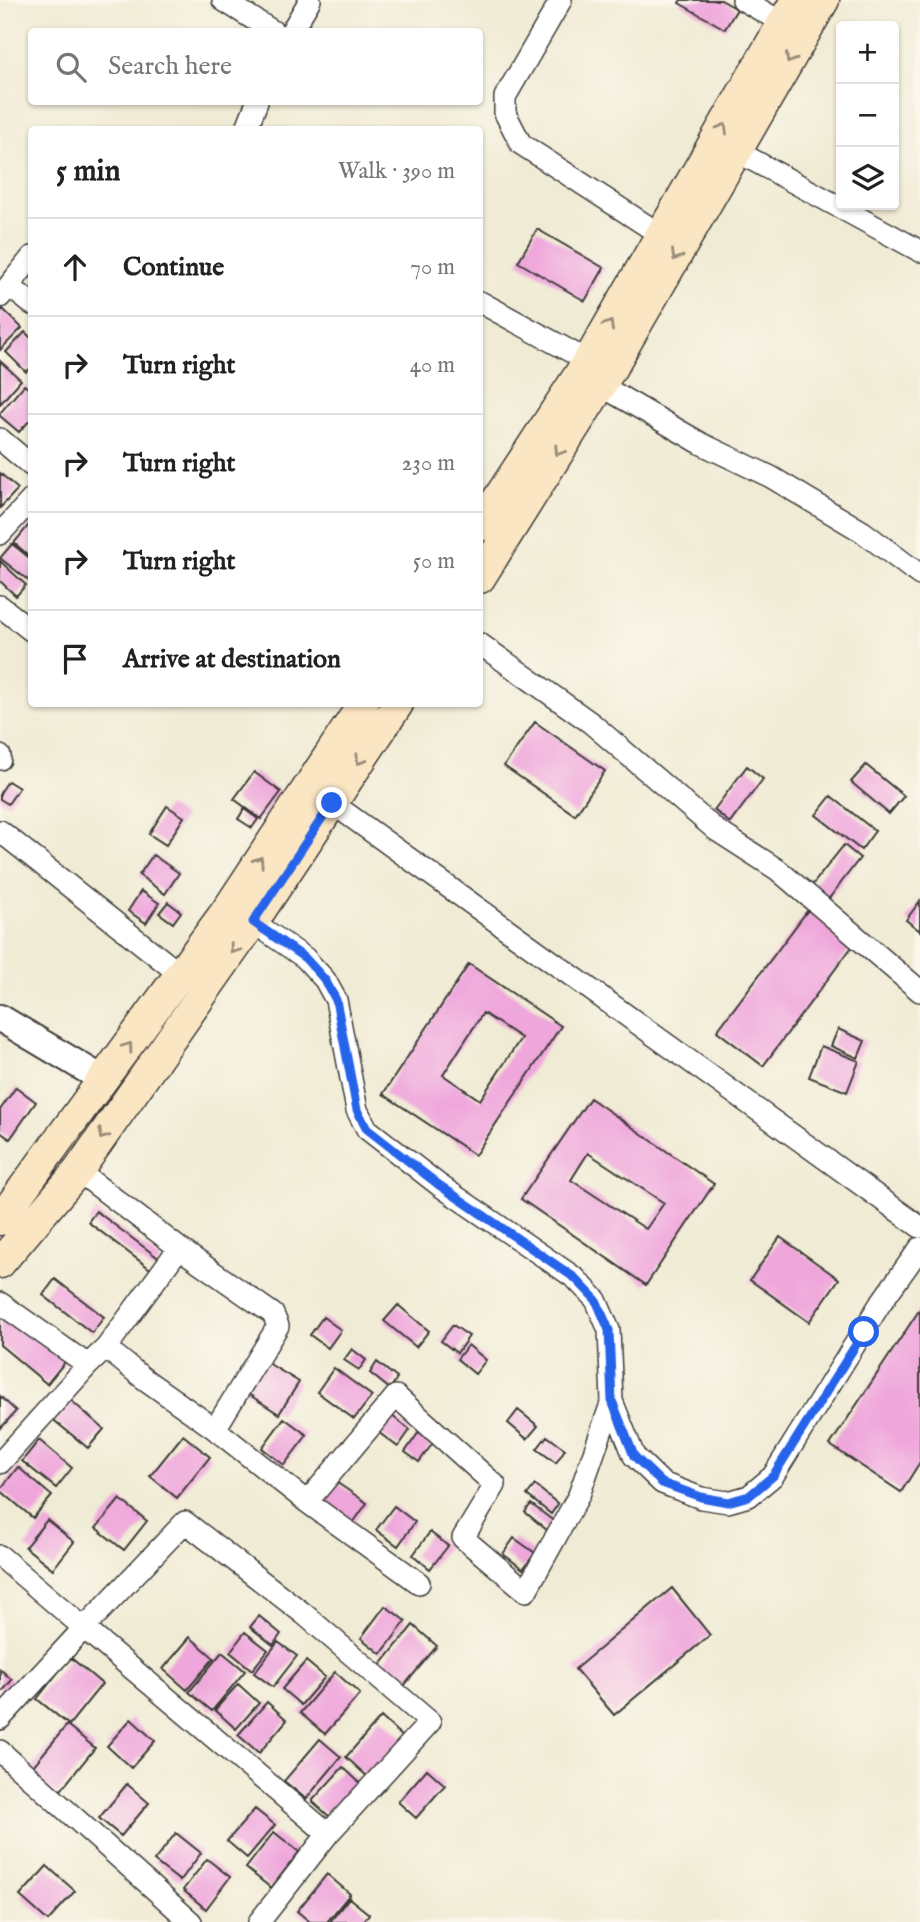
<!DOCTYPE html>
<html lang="en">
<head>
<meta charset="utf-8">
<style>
	:root { --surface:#fff; --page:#f6f6f6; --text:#222; --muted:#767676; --line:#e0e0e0 }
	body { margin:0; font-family:"IM FELL English",serif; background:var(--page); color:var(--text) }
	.controls { position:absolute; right:21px; top:21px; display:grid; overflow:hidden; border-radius:7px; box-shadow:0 2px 5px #0004 }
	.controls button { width:63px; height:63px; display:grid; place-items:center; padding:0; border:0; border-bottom:2px solid var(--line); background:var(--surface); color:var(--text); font:35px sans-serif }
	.stop { position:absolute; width:21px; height:21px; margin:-16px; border:5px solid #2563eb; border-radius:50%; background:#fff }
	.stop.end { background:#2563eb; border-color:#fff; box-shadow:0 2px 7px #0008 }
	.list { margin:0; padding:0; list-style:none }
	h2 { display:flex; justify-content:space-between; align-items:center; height:91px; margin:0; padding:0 28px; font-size:30px }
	h2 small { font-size:23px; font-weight:400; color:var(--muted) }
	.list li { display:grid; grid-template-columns:46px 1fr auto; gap:21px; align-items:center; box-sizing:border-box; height:98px; padding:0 28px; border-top:2px solid var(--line) }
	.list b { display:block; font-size:26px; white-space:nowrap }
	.list em { font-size:23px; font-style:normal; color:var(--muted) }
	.icon { flex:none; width:38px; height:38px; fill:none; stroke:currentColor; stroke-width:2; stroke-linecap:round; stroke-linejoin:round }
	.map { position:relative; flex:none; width:920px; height:1922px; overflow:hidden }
	.search { position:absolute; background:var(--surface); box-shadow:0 2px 5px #0004; left:28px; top:28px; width:455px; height:77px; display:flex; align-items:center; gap:18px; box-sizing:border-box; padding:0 24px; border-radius:7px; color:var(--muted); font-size:26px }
	.panel { position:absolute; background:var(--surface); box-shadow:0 2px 5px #0004; left:28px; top:126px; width:455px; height:581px; border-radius:7px }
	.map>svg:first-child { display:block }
	.building { fill:#efa6db; fill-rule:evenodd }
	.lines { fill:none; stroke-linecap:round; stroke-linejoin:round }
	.minor-casing { stroke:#3c3b38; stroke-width:24 }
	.tertiary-casing { stroke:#3c3b38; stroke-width:30 }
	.secondary-casing { stroke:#3c3b38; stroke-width:33 }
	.minor { stroke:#fff; stroke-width:21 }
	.tertiary { stroke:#fff; stroke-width:26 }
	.secondary { stroke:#fbe6c4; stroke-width:30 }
	.oneway { stroke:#978b78 }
	.route { stroke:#2563eb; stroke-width:9 }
</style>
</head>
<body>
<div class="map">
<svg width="920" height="1922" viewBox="0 0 920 1922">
	<rect width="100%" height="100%" fill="#fbf7ec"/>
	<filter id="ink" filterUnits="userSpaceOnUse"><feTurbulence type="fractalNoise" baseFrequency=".0143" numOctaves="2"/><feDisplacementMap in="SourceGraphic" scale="14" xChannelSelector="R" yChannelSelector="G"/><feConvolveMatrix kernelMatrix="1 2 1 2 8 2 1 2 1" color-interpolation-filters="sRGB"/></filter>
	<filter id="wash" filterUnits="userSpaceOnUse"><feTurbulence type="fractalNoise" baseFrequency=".00686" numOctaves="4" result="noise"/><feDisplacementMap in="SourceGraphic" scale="28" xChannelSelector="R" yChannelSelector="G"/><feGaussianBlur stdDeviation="1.57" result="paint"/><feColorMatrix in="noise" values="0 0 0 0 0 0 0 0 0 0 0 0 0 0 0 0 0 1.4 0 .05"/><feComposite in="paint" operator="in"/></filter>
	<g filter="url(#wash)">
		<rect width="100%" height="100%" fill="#f0ebd4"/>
		<g id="blocks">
			<!-- building -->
			<path class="building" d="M 681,0 L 721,0 L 737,9 L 725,29 L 679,3 Z
				M 537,229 L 604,268 L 585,301 L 518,262 Z
				M 3,309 L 22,328 L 0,350 L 0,312 Z
				M 25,332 L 32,339 L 32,367 L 26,372 L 6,352 Z
				M 0,361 L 21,380 L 0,404 Z
				M 24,385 L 32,391 L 32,418 L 19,432 L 0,416 L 0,413 Z
				M 0,473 L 18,489 L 0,508 Z
				M 32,521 L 32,558 L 14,543 Z
				M 12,544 L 32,560 L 32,578 L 29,581 L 0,558 Z
				M 0,561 L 26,585 L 16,596 L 0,581 Z
				M 535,722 L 605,771 L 575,815 L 504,766 Z
				M 866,765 L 904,796 L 889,814 L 851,782 Z
				M 747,766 L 763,779 L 730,823 L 714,810 Z
				M 254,772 L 281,792 L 261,819 L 234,799 Z
				M 8,781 L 19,788 L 8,804 L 0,799 L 0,793 Z
				M 831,796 L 875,831 L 861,850 L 816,815 Z
				M 167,806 L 184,817 L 166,845 L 149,834 Z
				M 244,809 L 258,819 L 252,828 L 238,819 Z
				M 844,845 L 860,858 L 827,901 L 810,888 Z
				M 153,855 L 179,873 L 165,894 L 139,875 Z
				M 141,891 L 159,903 L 146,923 L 128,911 Z
				M 920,901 L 920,931 L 906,920 Z
				M 168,902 L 181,912 L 173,923 L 159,913 Z
				M 808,910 L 854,944 L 763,1066 L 717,1031 Z
				M 469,964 L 561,1026 L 475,1155 L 383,1094 ZM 483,1013 L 521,1038 L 480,1100 L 443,1075 Z
				M 838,1029 L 865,1041 L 858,1058 L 831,1046 Z
				M 821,1046 L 859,1061 L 847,1092 L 809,1077 Z
				M 16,1087 L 36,1102 L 10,1139 L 0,1132 L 0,1110 Z
				M 590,1098 L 714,1184 L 646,1285 L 521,1199 ZM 588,1153 L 664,1203 L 646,1229 L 571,1180 Z
				M 96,1211 L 161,1260 L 153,1271 L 88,1222 Z
				M 780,1237 L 839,1279 L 809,1322 L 750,1280 Z
				M 55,1279 L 104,1317 L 92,1333 L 43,1295 Z
				M 398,1305 L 429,1331 L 416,1347 L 384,1321 Z
				M 2,1309 L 65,1362 L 47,1384 L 0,1345 L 0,1312 Z
				M 920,1309 L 920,1462 L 901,1492 L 830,1445 Z
				M 323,1317 L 341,1330 L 328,1348 L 310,1335 Z
				M 453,1325 L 469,1336 L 457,1353 L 441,1341 Z
				M 468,1345 L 486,1360 L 475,1374 L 457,1359 Z
				M 352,1349 L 366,1360 L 359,1370 L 344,1360 Z
				M 263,1360 L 299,1382 L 279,1414 L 242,1390 Z
				M 377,1362 L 397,1378 L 390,1389 L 370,1373 Z
				M 334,1368 L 372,1396 L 354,1419 L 317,1392 Z
				M 0,1396 L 16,1411 L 0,1429 Z
				M 67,1397 L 104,1429 L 88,1448 L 50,1417 Z
				M 518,1410 L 538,1426 L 527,1439 L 508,1423 Z
				M 387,1412 L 410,1430 L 398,1447 L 374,1429 Z
				M 284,1418 L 307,1435 L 284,1465 L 262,1448 Z
				M 419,1432 L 433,1443 L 419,1462 L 405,1452 Z
				M 183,1435 L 210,1457 L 177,1498 L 150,1476 Z
				M 547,1436 L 565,1449 L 556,1463 L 537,1449 Z
				M 39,1440 L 72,1468 L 56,1488 L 22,1461 Z
				M 18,1467 L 52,1496 L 33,1518 L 0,1490 Z
				M 333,1480 L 367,1503 L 353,1523 L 320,1501 Z
				M 535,1485 L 558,1504 L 551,1514 L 527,1495 Z
				M 120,1499 L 147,1521 L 124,1550 L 96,1528 Z
				M 531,1504 L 555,1522 L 548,1531 L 525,1512 Z
				M 394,1506 L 415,1522 L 398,1546 L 376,1530 Z
				M 47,1520 L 74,1542 L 53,1569 L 25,1547 Z
				M 430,1532 L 448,1546 L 430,1569 L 413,1555 Z
				M 514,1538 L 535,1553 L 523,1569 L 503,1554 Z
				M 672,1588 L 710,1635 L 614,1715 L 575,1669 Z
				M 385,1606 L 406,1621 L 381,1654 L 361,1638 Z
				M 259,1616 L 281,1634 L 273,1645 L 250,1627 Z
				M 413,1625 L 437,1646 L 403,1687 L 379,1667 Z
				M 245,1632 L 268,1650 L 252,1670 L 230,1652 Z
				M 190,1637 L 214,1658 L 187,1690 L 163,1669 Z
				M 278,1642 L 297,1656 L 273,1687 L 254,1673 Z
				M 222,1652 L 245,1671 L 212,1711 L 189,1692 Z
				M 70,1657 L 102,1684 L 69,1725 L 37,1699 Z
				M 306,1661 L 325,1677 L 301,1705 L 282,1689 Z
				M 0,1669 L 12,1680 L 0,1694 Z
				M 335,1672 L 360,1694 L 325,1734 L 300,1713 Z
				M 238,1684 L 259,1703 L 236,1729 L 215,1710 Z
				M 267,1702 L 287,1720 L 259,1753 L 238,1735 Z
				M 381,1717 L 405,1739 L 370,1779 L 346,1757 Z
				M 131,1719 L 155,1741 L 131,1768 L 107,1746 Z
				M 67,1725 L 95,1748 L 57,1795 L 28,1772 Z
				M 320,1739 L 341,1757 L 306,1799 L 284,1781 Z
				M 343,1767 L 362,1785 L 331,1818 L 312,1801 Z
				M 427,1769 L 445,1785 L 416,1818 L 398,1802 Z
				M 127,1784 L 149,1803 L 121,1836 L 99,1818 Z
				M 255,1809 L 275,1825 L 247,1858 L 227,1841 Z
				M 274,1832 L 299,1852 L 271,1888 L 246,1868 Z
				M 176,1833 L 201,1853 L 180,1881 L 154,1861 Z
				M 207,1859 L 230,1877 L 206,1909 L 183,1890 Z
				M 47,1866 L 75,1891 L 48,1921 L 20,1896 Z
				M 327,1874 L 350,1894 L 327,1922 L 310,1922 L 297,1911 Z
				M 349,1898 L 369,1914 L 363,1922 L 330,1922 Z"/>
		</g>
	</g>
	<g filter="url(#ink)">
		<use href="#blocks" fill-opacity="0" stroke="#3c3b38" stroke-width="2"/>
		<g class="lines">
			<defs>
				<path id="minor" d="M 223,0 L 274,32
					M 561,0 L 505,97 L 505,113 L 521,144 L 661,235
					M 743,0 L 783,23
					M 291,32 L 310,0
					M 246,130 L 257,102
					M 738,152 L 920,251
					M 9,286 L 32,304
					M 0,297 L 32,257
					M 480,302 L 588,361
					M 600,385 L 702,444 L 771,477 L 863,532 L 920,575
					M 0,439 L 32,466
					M 0,534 L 32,499
					M 0,606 L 32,631
					M 480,644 L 591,723 L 716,830 L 778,870 L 920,991
					M 0,756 L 0,759
					M 332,803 L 920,1227
					M 0,831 L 181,975
					M 253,922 L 305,958 L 325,980 L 336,1000 L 357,1110 L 367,1129 L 439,1185 L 575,1278 L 596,1300 L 609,1330 L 612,1401 L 634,1456 L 662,1483 L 701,1498 L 728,1502 L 749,1496 L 773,1476 L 880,1304 L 920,1248
					M 78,1171 L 179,1248 L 273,1314 L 278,1326 L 215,1429 L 143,1378 L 106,1348
					M 0,1303 L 88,1365
					M 215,1429 L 307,1502 L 396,1396 L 495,1485 L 463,1538 L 526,1591 L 579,1495 L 612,1401
					M 0,1463 L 88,1365 L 106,1348 L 179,1248
					M 307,1502 L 419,1583
					M 0,1556 L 84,1628 L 185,1522 L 304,1614 L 430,1722 L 328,1834
					M 0,1719 L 84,1628 L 328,1834 L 259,1922
					M 0,1751 L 191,1922"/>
				<path id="tertiary" d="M 0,1018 L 104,1080"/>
				<path id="secondary" d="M 480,526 L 588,361 L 796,0
					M 480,578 L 611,369 L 824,0
					M 0,1220 L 229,907 L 363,704
					M 0,1263 L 78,1171 L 253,922 L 398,704"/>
			</defs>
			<!-- minor casing -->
			<use href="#minor" class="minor-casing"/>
			<!-- tertiary casing -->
			<use href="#tertiary" class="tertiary-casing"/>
			<!-- secondary casing -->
			<use href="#secondary" class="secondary-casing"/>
			<!-- minor -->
			<use href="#minor" class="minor"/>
			<!-- tertiary -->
			<use href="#tertiary" class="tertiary"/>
			<!-- secondary -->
			<use href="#secondary" class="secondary"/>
		</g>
		<!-- one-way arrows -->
		<defs><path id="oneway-chevron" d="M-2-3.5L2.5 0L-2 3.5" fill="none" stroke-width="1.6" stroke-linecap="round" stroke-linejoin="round" transform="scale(1.75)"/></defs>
		<g class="oneway">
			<use href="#oneway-chevron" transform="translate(790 59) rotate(120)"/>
			<use href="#oneway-chevron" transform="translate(723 128) rotate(-60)"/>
			<use href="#oneway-chevron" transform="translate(676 256) rotate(120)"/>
			<use href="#oneway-chevron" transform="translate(609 325) rotate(-60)"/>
			<use href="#oneway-chevron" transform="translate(559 451) rotate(122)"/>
			<use href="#oneway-chevron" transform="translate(360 760) rotate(124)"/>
			<use href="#oneway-chevron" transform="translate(259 861) rotate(-57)"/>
			<use href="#oneway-chevron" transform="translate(234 949) rotate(126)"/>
			<use href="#oneway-chevron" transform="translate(128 1047) rotate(-54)"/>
			<use href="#oneway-chevron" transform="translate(103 1135) rotate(125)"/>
		</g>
	</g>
	<g class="lines" filter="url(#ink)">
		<!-- route -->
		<path class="route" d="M 332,803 L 253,922 L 305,958 L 325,980 L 336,1000 L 357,1110 L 367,1129 L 439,1185 L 575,1278 L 596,1300 L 609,1330 L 612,1401 L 634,1456 L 662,1483 L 701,1497 L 728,1502 L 749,1496 L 773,1476 L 864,1332"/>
	</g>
</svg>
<div class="controls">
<button>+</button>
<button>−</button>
<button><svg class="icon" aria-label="layers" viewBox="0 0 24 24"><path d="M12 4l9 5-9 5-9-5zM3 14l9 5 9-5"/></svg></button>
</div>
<div class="stop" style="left:864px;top:1332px"></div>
<div class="stop end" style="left:332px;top:803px"></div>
<div class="search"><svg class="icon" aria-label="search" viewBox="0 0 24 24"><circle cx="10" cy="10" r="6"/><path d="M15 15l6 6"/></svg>Search here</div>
<section class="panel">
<h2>5 min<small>Walk · 390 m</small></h2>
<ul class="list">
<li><svg class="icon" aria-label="ahead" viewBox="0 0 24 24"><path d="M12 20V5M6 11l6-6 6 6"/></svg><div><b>Continue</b></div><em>70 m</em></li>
<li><svg class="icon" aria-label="right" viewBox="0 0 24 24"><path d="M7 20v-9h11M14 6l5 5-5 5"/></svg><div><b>Turn right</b></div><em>40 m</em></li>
<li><svg class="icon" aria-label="right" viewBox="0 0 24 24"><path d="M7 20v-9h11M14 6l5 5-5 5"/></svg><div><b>Turn right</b></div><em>230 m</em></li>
<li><svg class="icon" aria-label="right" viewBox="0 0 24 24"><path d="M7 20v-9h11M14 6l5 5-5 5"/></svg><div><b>Turn right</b></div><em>50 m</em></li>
<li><svg class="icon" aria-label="arrive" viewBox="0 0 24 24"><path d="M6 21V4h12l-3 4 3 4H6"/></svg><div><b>Arrive at destination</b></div></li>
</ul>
</section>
</div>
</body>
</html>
